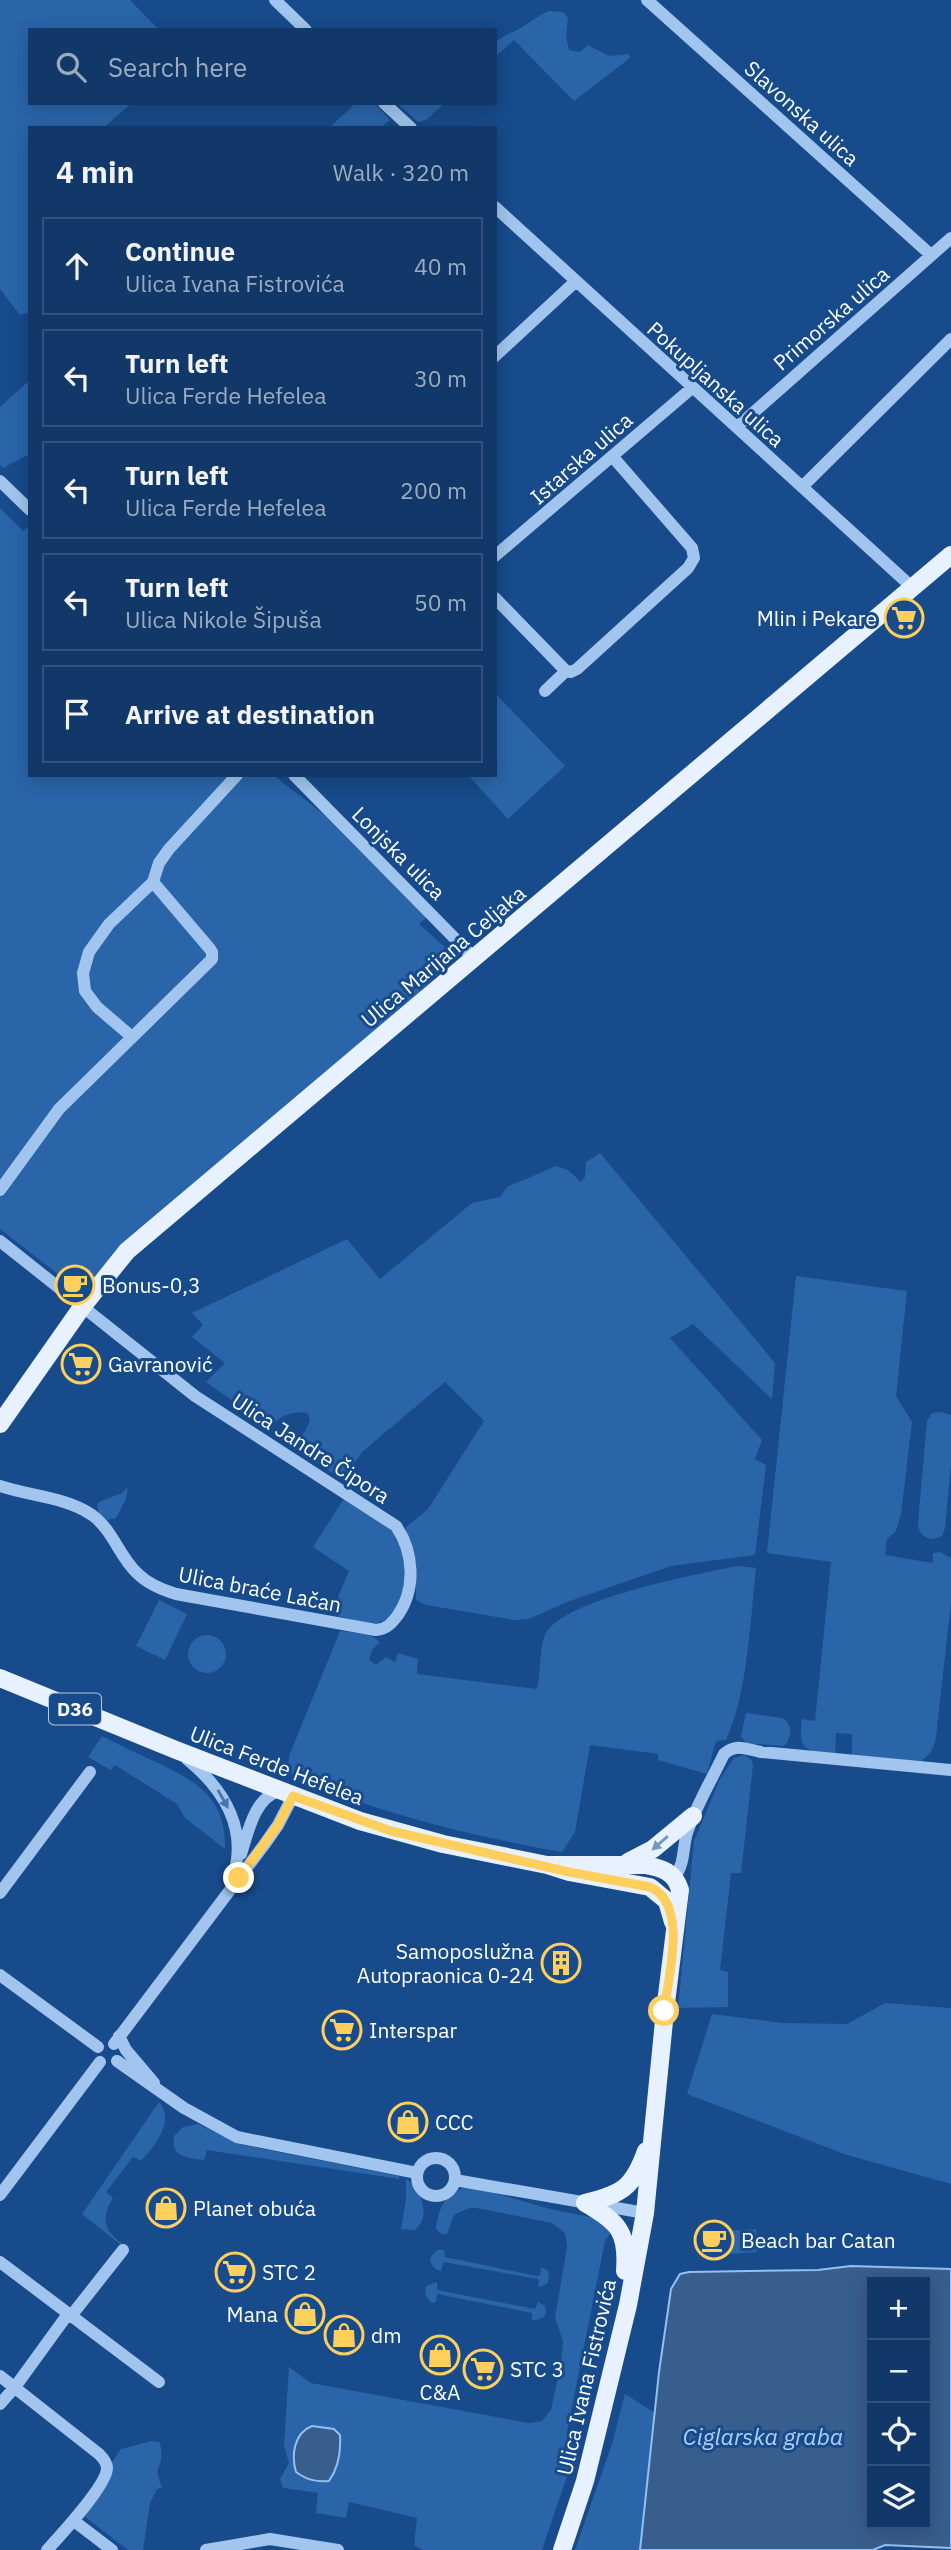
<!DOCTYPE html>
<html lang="en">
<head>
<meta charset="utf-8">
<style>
	:root { --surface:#113868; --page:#1a3f6e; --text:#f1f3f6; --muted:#9cacc0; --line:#30527c }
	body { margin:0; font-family:"IBM Plex Sans",sans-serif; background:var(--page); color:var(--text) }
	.controls { position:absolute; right:21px; bottom:21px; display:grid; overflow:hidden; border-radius:0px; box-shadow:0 4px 18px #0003 }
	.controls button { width:63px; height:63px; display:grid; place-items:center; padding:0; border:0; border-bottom:2px solid var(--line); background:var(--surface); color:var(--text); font:35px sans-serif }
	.stop { position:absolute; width:21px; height:21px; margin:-16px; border:5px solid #ffcf5e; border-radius:50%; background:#fff }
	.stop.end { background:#ffcf5e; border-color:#fff; box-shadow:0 2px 7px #0008 }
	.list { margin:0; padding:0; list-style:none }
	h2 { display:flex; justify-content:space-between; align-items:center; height:91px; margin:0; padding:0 28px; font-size:30px }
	h2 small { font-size:23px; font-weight:400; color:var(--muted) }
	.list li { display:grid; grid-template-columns:46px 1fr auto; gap:21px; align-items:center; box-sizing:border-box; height:98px; margin:0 14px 14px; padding:0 14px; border:2px solid var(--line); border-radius:0px }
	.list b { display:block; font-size:26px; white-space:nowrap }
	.list p { margin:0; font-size:23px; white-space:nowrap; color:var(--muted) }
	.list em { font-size:23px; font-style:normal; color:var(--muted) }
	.icon { flex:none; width:38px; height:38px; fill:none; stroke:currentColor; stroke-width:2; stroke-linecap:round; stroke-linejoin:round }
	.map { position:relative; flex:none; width:951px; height:2550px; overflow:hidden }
	.search { position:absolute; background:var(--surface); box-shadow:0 4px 18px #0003; left:28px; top:28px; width:469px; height:77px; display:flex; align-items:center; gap:18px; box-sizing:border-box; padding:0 24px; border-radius:0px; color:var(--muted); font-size:26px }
	.panel { position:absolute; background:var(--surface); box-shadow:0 4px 18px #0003; left:28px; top:126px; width:469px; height:651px; border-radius:0px }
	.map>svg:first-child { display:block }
	.green { fill:#2a65a9 }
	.water { fill:#385e8d; stroke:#93c0f1; stroke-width:2; fill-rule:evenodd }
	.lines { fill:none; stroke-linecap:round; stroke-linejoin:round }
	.minor { stroke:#a1c5ee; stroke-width:12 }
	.major { stroke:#e8f1ff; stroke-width:18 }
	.oneway { fill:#4776ae }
	.oneway2 { fill:#7596bf }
	.route { stroke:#ffcf5e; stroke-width:9 }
	.labels { text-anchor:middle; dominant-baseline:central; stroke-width:6; stroke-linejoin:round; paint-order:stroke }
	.shield { fill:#174b8b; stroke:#b9c9dc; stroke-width:2 }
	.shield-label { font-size:19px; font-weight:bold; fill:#fff }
	.street-label { font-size:21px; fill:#fff; stroke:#174b8b }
	.poi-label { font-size:21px; fill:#fff; stroke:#174b8b; text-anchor:start }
	.water-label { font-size:23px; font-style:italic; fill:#adcff6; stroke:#174b8b }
</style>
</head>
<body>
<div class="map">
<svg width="951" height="2550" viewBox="0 0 951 2550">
	<rect width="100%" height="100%" fill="#174b8b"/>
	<!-- green -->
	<path class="green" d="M 0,0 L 130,0 L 159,30 L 30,30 L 30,103 L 132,103 L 103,128 L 30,128 L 30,312 L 20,315 L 0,289 Z
		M 549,11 L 563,12 L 568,18 L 566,36 L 569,50 L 580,52 L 588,45 L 609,56 L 629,54 L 630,58 L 574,101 L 514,40 L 495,57 L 495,43 C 504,34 514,33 524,26 C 533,20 539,15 549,11 Z
		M 356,103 L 374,103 L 390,120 L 380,128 L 329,128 Z
		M 397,103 L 445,103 L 426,120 L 418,122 Z
		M 30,380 L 30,454 L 3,468 L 0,465 L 0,407 Z
		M 0,508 L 23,531 L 30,525 L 30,775 L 273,775 L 330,819 L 427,917 L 419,924 L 456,957 L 395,1016 L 105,1265 L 81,1292 L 0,1229 Z
		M 495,693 L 565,766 L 508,819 L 468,775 L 495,775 Z
		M 600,1153 L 775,1363 L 772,1399 L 693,1324 L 670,1338 L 762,1440 L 755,1459 L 766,1465 L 755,1555 L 671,1566 L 567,1602 L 529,1619 L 514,1620 L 426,1605 L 416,1600 L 416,1560 L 405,1528 L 428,1509 L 484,1421 L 445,1382 L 362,1452 L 343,1480 L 296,1449 L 310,1421 L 308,1413 C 292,1411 281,1415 270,1427 L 206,1382 L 225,1363 L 192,1337 L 203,1325 L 192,1313 L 347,1239 L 380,1279 L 472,1203 L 500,1197 L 507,1187 L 556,1166 L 568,1170 L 581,1182 L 585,1177 L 586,1162 Z
		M 796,1276 L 907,1291 L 896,1396 L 912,1422 L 901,1514 L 896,1531 L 887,1539 L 885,1555 L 933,1563 L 933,1553 L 940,1552 L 951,1558 L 951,1603 L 936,1737 C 934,1749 929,1756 919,1763 L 852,1755 L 852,1734 L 836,1733 L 835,1756 C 807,1750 797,1752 802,1719 L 815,1721 L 831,1562 L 767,1553 Z
		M 940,1412 L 951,1415 L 951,1464 L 945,1528 L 942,1536 L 933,1539 C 923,1538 918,1532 918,1522 L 927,1421 L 932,1413 Z
		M 128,1487 L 126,1499 L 116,1518 L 107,1520 L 99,1515 L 97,1506 L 99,1502 L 122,1493 Z
		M 345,1497 L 396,1533 L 406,1564 L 406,1587 L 401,1601 L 389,1618 L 378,1623 L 365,1623 L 338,1616 L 338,1597 L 349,1571 L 313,1547 Z
		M 737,1566 L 756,1568 C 750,1622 748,1692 726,1740 L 716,1741 L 707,1774 L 658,1760 L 658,1754 L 590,1745 L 575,1832 L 562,1852 C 471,1836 376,1813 292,1775 L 288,1766 L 289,1756 L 340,1631 L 369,1634 L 380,1642 L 372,1650 L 369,1660 L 376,1665 L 386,1657 L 395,1662 L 398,1653 L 418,1659 L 417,1674 L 537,1689 C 541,1674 539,1648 545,1635 C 561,1599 699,1574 737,1566 Z
		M 159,1600 L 187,1614 L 165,1660 L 136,1646 Z
		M188 1654a19 19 0 1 1 38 0a19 19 0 1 1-38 0Z
		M 746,1713 L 783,1718 C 793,1726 792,1737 784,1746 L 746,1743 L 741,1736 Z
		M 102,1736 C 120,1745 138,1754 156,1762 C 197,1782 226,1797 225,1849 L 185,1818 L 177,1804 L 115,1765 L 111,1770 L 88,1757 Z
		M 744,1755 L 751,1759 L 753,1765 L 741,1873 L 731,1873 L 720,1970 L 728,1972 L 728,2007 L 678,2008 L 694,1841 L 720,1779 L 734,1758 Z
		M 885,2003 L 951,2008 L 951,2184 L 847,2155 L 687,2094 L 712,2014 L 783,2023 L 847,2024 Z
		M 159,2102 C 176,2121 154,2147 141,2161 L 133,2157 L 106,2192 L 113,2198 C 101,2216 103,2231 122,2243 L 121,2245 L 82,2214 Z
		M 198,2124 L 243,2145 L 399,2176 L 399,2179 L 207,2150 L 204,2160 C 188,2158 170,2157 174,2136 L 183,2127 Z
		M 406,2179 C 421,2189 432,2216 415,2230 L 401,2229 L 406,2199 Z
		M 463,2188 L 481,2189 L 550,2209 L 595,2218 L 612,2231 L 605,2241 L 567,2432 L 581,2435 L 542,2550 L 422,2550 L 414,2545 L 417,2518 L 349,2502 L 346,2518 L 316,2513 L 318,2493 L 283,2488 L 280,2479 L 289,2463 L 284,2446 L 289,2367 L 311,2383 L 529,2423 L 542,2421 L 551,2410 L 561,2363 L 563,2341 L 555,2318 L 567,2247 L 565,2233 L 552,2223 L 477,2208 L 469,2208 L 454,2215 L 447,2234 L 441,2234 L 436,2229 C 438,2209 444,2196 463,2188 Z
		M 756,2229 L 757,2252 L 728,2254 L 727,2231 Z
		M 437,2250 L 444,2250 L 445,2257 L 537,2276 L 540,2275 L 541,2267 L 548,2271 L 549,2277 L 547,2284 L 538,2287 L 539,2280 L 537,2279 L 444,2262 L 441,2271 C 434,2270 431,2264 430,2258 Z
		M 437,2282 L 437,2290 L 535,2309 L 538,2302 L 545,2306 L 546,2313 L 543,2318 L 532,2321 L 532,2313 L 437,2294 L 436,2302 L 432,2303 C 426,2298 424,2294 426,2286 Z
		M 625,2394 L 655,2413 L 640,2550 L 575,2550 L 612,2444 Z
		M 152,2441 L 159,2442 C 164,2453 161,2462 157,2472 L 162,2488 L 157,2489 L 150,2503 L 143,2550 L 128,2550 L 85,2517 L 110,2475 L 112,2462 L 121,2449 Z"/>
	<!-- water -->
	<path class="water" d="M 851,2266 L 951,2269 L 951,2548 L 885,2545 L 873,2550 L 640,2550 L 659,2372 L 671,2289 L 680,2274 L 689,2272 L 818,2270 ZM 872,2282 L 925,2282 L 925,2524 L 872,2524 Z
		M 312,2426 L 334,2429 L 340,2435 C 341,2451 339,2467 329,2481 C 316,2482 307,2480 296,2472 C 291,2455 294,2433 312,2426 Z"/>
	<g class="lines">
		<!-- minor -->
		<path class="minor" d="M 275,0 L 306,30
			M 647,0 L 931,255
			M 384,103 L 411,128
			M 495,207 L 913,588
			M 495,356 L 575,282
			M 737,427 L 951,238
			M 0,481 L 30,510
			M 802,487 L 951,339
			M 495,556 L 692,388
			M 495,598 L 566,671
			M 545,691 L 566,671 L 571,672 L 577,669 L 688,568 L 694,558 L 692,548 L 612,456
			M 294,775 L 475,959
			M 132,1037 L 97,1007 L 85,991 L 83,973 L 89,952 L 109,924 L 153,882 L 159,863 L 169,849 L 237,775
			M 0,1190 L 59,1109 L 212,959 L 212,952 L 210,949 L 153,882
			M 0,1241 L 195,1396 L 396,1526 C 414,1552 416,1589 398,1615 C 392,1623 387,1629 376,1630 L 176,1594 C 163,1590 148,1584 138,1574 C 119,1557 114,1531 92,1515 C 66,1497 29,1496 0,1486
			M 187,1759 C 226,1791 250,1833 231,1883
			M 241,1854 C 248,1833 254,1798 279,1791
			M 674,1877 C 686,1864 682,1845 688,1830 C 697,1804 712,1779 724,1754 C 736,1743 746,1749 761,1752 L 951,1770
			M 0,1893 L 90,1772
			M 0,1975 L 98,2047
			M 119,2036 L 126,2050 L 154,2083
			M 114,2044 L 264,1845 L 278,1825 L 293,1796
			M 117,2061 L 184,2108 L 237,2137 L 417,2173
			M417 2177a19 19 0 1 1 38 0a19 19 0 1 1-38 0Z
			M 455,2180 L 645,2213
			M 0,2195 L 100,2062
			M 0,2262 L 159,2382
			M 71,2316 L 123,2250
			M 0,2376 L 99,2454 C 103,2458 107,2463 107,2468 C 107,2485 60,2536 47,2550
			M 0,2404 L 15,2387 L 68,2314
			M 74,2521 L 112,2550
			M 206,2550 L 270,2539 L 338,2550"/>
		<!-- major -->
		<path class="major" d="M 0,1424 L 82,1307 L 127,1251 L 951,555
			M 0,1678 L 176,1750 L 360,1821 L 443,1844 L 547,1865 L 569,1872 L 650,1887 L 667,1901 L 673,1922
			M 628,1862 L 653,1849 L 693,1816
			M 547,1865 L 645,1865 C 662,1868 675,1872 680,1890 L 665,2011 L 645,2213 L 628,2305 L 585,2481 L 562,2550
			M 585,2203 C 618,2222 628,2231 625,2271
			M 585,2203 C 622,2194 633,2188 646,2151"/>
	</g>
	<!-- one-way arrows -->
	<defs><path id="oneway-solid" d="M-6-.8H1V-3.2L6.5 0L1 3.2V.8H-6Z" transform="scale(1.75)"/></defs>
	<use class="oneway" href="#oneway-solid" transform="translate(223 1799) rotate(61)"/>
	<use class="oneway2" href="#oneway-solid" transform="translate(660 1843) rotate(139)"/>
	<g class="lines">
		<!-- route -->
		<path class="route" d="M 239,1878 L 278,1825 L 293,1796 L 391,1831 L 569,1872 L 650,1887 C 689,1904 668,1977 664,2011"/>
	</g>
	<!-- icons -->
	<defs>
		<symbol id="supermarket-ring" viewBox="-11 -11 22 22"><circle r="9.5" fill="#174b8b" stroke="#ffcf5e" stroke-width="1.5"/><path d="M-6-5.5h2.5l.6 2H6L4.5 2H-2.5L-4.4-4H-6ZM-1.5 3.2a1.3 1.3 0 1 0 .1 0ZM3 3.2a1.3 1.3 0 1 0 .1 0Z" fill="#ffcf5e"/></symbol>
		<symbol id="cafe-ring" viewBox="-11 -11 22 22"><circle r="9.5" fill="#174b8b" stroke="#ffcf5e" stroke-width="1.5"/><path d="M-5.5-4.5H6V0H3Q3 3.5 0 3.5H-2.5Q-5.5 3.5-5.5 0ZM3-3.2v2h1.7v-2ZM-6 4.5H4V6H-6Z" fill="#ffcf5e"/></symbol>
		<symbol id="building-ring" viewBox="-11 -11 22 22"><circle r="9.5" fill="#174b8b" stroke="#ffcf5e" stroke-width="1.5"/><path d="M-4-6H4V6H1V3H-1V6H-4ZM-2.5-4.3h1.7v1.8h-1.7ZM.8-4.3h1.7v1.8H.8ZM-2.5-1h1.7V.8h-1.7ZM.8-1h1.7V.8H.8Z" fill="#ffcf5e"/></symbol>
		<symbol id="shop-ring" viewBox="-11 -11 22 22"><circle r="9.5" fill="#174b8b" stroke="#ffcf5e" stroke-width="1.5"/><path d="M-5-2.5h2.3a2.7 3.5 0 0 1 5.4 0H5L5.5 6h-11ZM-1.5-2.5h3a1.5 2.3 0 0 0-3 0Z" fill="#ffcf5e"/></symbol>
	</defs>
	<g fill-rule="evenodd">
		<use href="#supermarket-ring" x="882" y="596" width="44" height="44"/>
		<use href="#cafe-ring" x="53" y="1263" width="44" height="44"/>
		<use href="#supermarket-ring" x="59" y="1342" width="44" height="44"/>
		<use href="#building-ring" x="539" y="1941" width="44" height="44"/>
		<use href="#supermarket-ring" x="320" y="2008" width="44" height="44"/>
		<use href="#shop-ring" x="386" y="2100" width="44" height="44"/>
		<use href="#shop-ring" x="144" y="2186" width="44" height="44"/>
		<use href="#cafe-ring" x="692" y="2218" width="44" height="44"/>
		<use href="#supermarket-ring" x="213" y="2250" width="44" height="44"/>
		<use href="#shop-ring" x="283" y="2292" width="44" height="44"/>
		<use href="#shop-ring" x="322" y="2313" width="44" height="44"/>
		<use href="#shop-ring" x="418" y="2333" width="44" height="44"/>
		<use href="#supermarket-ring" x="461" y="2347" width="44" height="44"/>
	</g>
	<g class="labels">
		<!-- shield labels -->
		<rect class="shield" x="49" y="1693.5" width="52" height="31" rx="5"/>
		<g class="shield-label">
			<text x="75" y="1709">D36</text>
		</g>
		<!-- street labels -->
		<g class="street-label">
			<text transform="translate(802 113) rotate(42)">Slavonska ulica</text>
			<text transform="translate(831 318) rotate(-41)">Primorska ulica</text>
			<text transform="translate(716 384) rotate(42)">Pokupljanska ulica</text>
			<text transform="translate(581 458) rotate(-41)">Istarska ulica</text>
			<text transform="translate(399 853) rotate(45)">Lonjska ulica</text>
			<text transform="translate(443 956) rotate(-40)">Ulica Marijana Celjaka</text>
			<text transform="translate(311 1448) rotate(33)">Ulica Jandre Čipora</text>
			<text transform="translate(260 1589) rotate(11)">Ulica braće Lačan</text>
			<text transform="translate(277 1765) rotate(21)">Ulica Ferde Hefelea</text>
			<text transform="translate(586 2377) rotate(-77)">Ulica Ivana Fistrovića</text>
		</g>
		<!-- poi labels -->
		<g class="poi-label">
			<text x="877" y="618" text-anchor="end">Mlin i Pekare</text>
			<text x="102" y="1285">Bonus-0,3</text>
			<text x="108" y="1364">Gavranović</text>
			<text x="534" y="1951" text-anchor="end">Samoposlužna<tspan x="534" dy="24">Autopraonica 0-24</tspan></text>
			<text x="369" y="2030">Interspar</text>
			<text x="435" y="2122">CCC</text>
			<text x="193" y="2208">Planet obuća</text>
			<text x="741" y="2240">Beach bar Catan</text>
			<text x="262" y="2272">STC 2</text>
			<text x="278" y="2314" text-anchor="end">Mana</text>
			<text x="371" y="2335">dm</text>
			<text x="510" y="2369">STC 3</text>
			<text x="440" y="2392" text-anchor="middle">C&amp;A</text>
		</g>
		<!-- water labels -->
		<g class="water-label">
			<text x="763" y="2436">Ciglarska graba</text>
		</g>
	</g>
</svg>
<div class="controls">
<button>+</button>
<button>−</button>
<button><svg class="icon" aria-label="locate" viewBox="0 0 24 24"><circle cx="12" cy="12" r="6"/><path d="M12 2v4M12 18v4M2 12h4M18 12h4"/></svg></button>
<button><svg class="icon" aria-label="layers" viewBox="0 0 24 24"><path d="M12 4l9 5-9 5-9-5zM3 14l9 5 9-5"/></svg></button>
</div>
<div class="stop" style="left:664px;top:2011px"></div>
<div class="stop end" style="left:239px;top:1878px"></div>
<div class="search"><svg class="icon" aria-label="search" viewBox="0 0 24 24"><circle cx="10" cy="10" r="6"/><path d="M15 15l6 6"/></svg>Search here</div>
<section class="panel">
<h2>4 min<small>Walk · 320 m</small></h2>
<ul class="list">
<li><svg class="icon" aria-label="ahead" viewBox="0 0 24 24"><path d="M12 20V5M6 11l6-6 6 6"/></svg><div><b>Continue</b><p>Ulica Ivana Fistrovića</p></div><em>40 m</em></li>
<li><svg class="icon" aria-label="left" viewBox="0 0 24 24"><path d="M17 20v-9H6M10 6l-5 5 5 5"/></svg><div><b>Turn left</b><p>Ulica Ferde Hefelea</p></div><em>30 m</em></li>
<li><svg class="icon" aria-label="left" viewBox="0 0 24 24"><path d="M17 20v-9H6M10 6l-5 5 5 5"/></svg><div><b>Turn left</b><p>Ulica Ferde Hefelea</p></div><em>200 m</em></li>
<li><svg class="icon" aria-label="left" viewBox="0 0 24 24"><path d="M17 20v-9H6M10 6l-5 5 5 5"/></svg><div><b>Turn left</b><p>Ulica Nikole Šipuša</p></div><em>50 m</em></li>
<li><svg class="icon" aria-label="arrive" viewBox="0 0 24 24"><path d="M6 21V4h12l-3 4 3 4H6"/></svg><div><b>Arrive at destination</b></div></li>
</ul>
</section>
</div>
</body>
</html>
